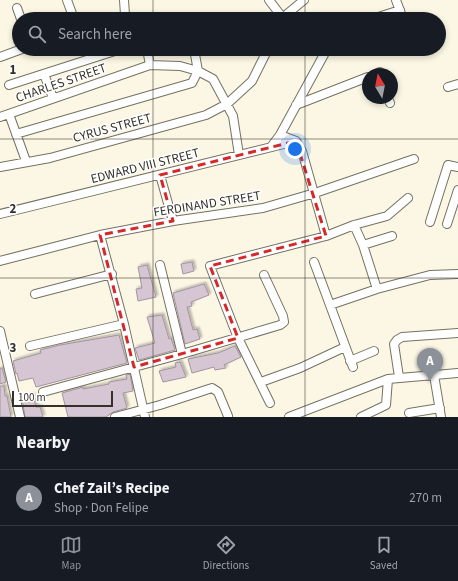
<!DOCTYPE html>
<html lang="en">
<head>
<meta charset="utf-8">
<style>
	:root { --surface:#171b24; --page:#242831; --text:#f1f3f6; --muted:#9ea1a6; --line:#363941; --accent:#8c9099 }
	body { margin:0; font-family:"Source Sans 3",sans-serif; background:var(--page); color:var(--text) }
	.compass { position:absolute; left:362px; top:68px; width:36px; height:36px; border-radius:50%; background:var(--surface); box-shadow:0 2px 6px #0003; rotate:350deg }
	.scale { position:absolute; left:12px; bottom:10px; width:101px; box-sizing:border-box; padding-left:4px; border:2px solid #33312a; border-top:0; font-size:11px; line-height:14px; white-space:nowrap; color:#33312a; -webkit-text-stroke:3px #fff; paint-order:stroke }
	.you { position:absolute; left:295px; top:149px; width:14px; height:14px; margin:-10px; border:3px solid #fff; border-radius:50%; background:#1a73e8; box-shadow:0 0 0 6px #1a73e833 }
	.badge { display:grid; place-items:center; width:26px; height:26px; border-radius:50%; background:var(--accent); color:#fff; font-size:13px; font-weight:700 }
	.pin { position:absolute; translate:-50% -33px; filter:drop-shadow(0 1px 2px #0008) }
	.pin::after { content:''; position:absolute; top:21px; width:14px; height:12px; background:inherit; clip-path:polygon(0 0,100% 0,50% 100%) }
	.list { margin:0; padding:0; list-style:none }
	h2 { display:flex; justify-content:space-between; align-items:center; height:52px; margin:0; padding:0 16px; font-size:17px }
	h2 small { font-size:13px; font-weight:400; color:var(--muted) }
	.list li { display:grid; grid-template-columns:26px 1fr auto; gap:12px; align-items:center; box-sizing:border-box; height:56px; padding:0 16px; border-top:1px solid var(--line) }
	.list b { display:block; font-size:15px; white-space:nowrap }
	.list p { margin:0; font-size:13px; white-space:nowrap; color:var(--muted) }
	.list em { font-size:13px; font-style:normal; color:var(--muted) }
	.icon { flex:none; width:22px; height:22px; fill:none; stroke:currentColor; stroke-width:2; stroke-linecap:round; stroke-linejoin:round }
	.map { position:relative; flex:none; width:458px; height:417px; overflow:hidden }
	.search { position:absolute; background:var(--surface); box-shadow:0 2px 6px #0003; left:12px; right:12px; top:12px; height:44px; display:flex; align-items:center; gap:10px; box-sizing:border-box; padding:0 14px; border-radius:22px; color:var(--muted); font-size:15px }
	.sheet { height:108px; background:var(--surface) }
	nav { display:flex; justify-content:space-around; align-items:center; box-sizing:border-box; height:56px; border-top:1px solid var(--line); background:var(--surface); font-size:11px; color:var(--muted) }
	nav a { display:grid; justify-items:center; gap:2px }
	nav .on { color:var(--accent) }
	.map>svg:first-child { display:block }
	.building { fill:#d6c5d2; stroke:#a494a0; filter:url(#shadow) }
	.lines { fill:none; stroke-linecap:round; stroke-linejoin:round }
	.minor-casing { stroke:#757262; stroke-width:10 }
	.minor { stroke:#fff; stroke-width:8 }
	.marked { fill:none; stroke:#d62828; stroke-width:3; stroke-dasharray:8 5; stroke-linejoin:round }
	.grid { fill:none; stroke:#33312a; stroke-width:1; stroke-opacity:0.55 }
	.labels { text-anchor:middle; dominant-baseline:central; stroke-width:3; stroke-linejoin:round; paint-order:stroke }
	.street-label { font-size:13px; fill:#33312a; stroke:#fff }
	.grid-label { font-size:13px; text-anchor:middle; font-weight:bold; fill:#33312a; stroke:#fff; stroke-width:3; stroke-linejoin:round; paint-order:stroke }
</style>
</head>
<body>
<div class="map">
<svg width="458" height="417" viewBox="0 0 458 417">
	<defs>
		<filter id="shadow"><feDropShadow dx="2" dy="-2" stdDeviation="1" flood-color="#0004"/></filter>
	</defs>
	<rect width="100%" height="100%" fill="#fbf7e4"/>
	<!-- building -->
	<path class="building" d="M 192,262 L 194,271 L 183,274 L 181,264 Z
		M 147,265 L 156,297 L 138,301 L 136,289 L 142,288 L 138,267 Z
		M 204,284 L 209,295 L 191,302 L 192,306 L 187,307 L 193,330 L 197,329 L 200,339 L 185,344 L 173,293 Z
		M 162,315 L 169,339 L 171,338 L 175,350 L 139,360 L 135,348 L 155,343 L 147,317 Z
		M 119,335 L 127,363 L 36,387 L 33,378 L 19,381 L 17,373 L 16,374 L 13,361 L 41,353 L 40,350 L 60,345 Z
		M 235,346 L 241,357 L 224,365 L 226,368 L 215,370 L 214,367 L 192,373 L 188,359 L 218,353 Z
		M 180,362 L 186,377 L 163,382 L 159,371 L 176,367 L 175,363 Z
		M 0,368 L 2,368 L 6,382 L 0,384 Z
		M 130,374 L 133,391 L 123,393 L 127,408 L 113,412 L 106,417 L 68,417 L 62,393 L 83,387 L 83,389 L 109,384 L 109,382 L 127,379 L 126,375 Z
		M 0,386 L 4,386 L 5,396 L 7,396 L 11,417 L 0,417 Z
		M 33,395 L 36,407 L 40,407 L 43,417 L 25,417 L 22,398 Z"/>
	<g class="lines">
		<defs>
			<path id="minor" d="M 67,0 L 74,19
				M 269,0 L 282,17
				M 396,0 L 403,19
				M 17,8 L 21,19
				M 112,19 L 125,15 L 124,0
				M 281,19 L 304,0
				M 372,19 L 400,10
				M 147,49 L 150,65
				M 195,52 L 205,49
				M 0,57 L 22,49
				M 44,74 L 53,98
				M 376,74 L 380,72 L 381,74
				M 9,85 L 121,49
				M 448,87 L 458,84
				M 388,98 L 390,103
				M 296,105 L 368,77
				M 9,114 L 26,161
				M 0,117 L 150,65 L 180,66 L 198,71 L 213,79 L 233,116 L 239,155
				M 16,134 L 192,83 L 198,71 L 194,49
				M 280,135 L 296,141 L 302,151 L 326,236
				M 271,147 L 280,135 L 327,49
				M 0,167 L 50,158 L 206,115 L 227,104 L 252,81 L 268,49
				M 160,175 L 173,221
				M 0,214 L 296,141
				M 430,222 L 448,165 L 458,167
				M 447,224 L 458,190
				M 354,225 L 363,245 L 377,289
				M 100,235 L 124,324 L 145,417
				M 363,245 L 392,236
				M 0,261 L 100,235 L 173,221 L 263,208 L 315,193 L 414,159
				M 314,262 L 353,367
				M 160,265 L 182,354
				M 35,294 L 112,274
				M 330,305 L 377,289 L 430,275 L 458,274
				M 0,331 L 20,417
				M 30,346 L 124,324
				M 350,361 L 374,351
				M 434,375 L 441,417
				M 399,377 L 394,344 L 397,340 L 402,337 L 458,333
				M 261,382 L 300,368 L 345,347
				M 43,392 L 182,354 L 280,325 L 284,322 L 283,316 L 264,275
				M 270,403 L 238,338 L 210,266 L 326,236 L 354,225 L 387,216 L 408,198
				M 409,413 L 440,408
				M 115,417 L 160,405 L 212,388 L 218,392 L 228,416
				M 289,417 L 388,379 L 458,373
				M 361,417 L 386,405 L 388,379"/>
		</defs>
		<!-- minor casing -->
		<use href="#minor" class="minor-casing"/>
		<!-- minor -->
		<use href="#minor" class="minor"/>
	</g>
	<!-- marked area -->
	<path class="marked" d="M 296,141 L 326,236 L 210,266 L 238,338 L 134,367 L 100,235 L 173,221 L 160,175 Z"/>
	<!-- grid -->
	<path class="grid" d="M 153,0 L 153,19M 305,0 L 305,19M 153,49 L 153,417M 305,49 L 305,417M 0,139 L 458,139M 0,278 L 458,278"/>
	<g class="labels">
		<!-- street labels -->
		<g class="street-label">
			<text transform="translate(61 83) rotate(-19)">CHARLES STREET</text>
			<text transform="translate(112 128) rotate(-15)">CYRUS STREET</text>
			<text transform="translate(145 166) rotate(-14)">EDWARD VIII STREET</text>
			<text transform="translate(207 204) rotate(-9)">FERDINAND STREET</text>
		</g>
	</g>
	<g class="grid-label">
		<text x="13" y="74">1</text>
		<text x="13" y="213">2</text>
		<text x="13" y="352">3</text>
	</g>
</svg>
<svg class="compass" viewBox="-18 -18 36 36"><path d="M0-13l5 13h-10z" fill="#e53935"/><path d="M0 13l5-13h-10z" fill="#9ea1a6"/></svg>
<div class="scale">100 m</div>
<div class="you"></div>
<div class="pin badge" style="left:430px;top:381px">A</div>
<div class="search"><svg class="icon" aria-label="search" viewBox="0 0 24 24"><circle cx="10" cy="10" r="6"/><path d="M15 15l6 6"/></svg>Search here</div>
</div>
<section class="sheet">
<h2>Nearby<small></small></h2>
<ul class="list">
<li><span class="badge">A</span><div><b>Chef Zail’s Recipe</b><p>Shop · Don Felipe</p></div><em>270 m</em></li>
</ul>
</section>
<nav>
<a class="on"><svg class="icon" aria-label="map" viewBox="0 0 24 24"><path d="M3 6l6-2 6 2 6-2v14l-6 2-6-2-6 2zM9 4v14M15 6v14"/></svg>Map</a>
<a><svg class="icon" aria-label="directions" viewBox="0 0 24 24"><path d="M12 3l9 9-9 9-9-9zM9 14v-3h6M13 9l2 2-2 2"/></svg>Directions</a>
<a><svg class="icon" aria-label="saved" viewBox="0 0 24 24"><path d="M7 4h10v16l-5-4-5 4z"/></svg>Saved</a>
</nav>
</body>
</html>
